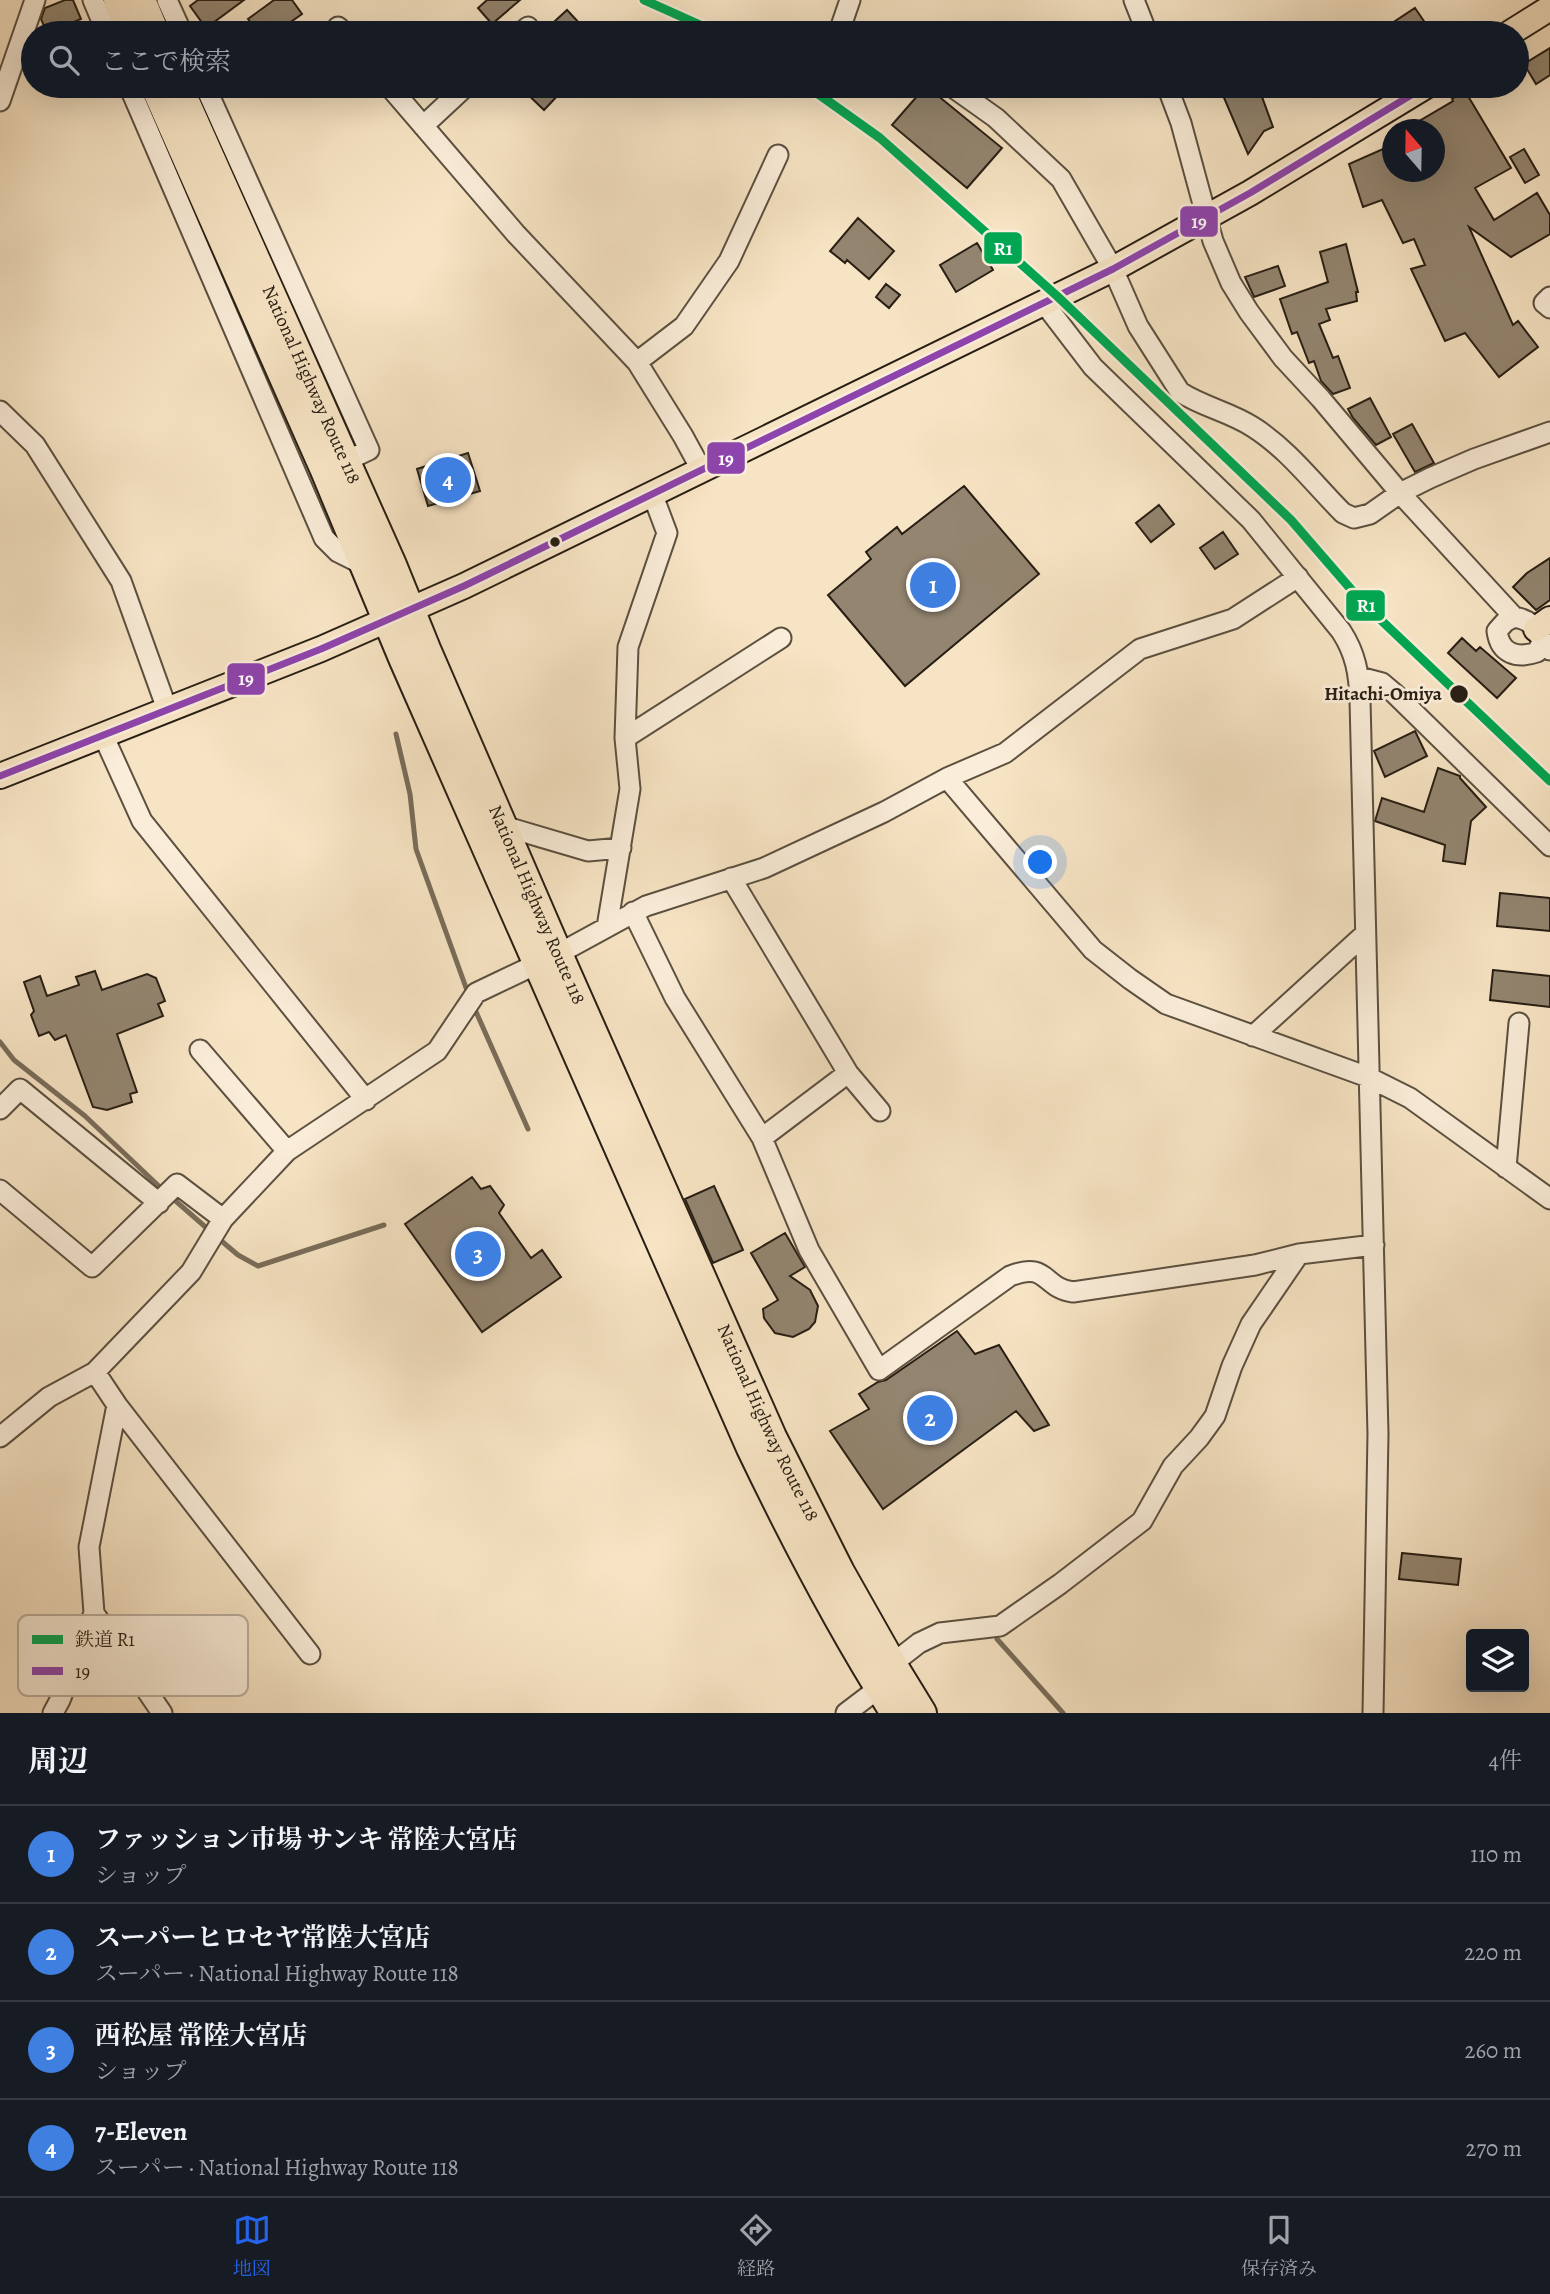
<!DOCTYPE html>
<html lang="ja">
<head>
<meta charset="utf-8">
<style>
	:root { --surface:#171b24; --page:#242831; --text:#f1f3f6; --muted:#9ea1a6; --line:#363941; --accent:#2563eb }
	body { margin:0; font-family:Alegreya,"Noto Serif JP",serif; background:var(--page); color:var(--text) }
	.controls { position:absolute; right:21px; bottom:21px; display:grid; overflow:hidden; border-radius:7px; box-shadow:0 7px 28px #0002 }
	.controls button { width:63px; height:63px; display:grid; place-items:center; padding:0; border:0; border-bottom:2px solid var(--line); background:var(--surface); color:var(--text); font:35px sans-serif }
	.compass { position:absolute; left:1382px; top:119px; width:63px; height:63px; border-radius:50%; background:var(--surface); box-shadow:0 7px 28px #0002; rotate:340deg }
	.you { position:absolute; left:1041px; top:863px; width:24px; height:24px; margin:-18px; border:5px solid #fff; border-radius:50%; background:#1a73e8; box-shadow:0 0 0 10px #1a73e833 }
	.badge { display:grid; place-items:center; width:46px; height:46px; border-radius:50%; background:var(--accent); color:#fff; font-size:23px; font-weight:700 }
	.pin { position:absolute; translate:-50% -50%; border:4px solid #fff; box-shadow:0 2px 7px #0006 }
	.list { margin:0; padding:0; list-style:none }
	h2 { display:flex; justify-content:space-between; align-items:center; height:91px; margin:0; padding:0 28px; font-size:30px }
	h2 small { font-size:23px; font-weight:400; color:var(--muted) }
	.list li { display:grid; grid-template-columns:46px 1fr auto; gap:21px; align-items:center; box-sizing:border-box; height:98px; padding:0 28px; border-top:2px solid var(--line) }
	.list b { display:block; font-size:26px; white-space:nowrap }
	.list p { margin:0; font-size:23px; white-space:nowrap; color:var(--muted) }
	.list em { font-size:23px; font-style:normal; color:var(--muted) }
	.icon { flex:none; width:38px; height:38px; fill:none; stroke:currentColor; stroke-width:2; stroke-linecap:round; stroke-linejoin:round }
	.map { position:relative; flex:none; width:1550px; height:1713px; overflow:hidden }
	.search { position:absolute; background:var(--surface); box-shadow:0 7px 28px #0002; left:21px; right:21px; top:21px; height:77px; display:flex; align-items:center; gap:18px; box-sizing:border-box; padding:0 24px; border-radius:38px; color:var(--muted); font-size:26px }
	.sheet { height:483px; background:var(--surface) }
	nav { display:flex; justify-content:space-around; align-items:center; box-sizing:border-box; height:98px; border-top:2px solid var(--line); background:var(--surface); font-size:19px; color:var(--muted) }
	nav a { display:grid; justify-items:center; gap:4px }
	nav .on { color:var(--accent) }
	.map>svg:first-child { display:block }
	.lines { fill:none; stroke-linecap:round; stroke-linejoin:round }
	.stream { stroke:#796d5a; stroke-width:5 }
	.building { fill:#938570; stroke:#271e14; stroke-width:2 }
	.minor-casing { stroke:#5b5040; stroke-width:23 }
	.major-casing { stroke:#271e14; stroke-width:28 }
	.highway-casing { stroke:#271e14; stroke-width:32 }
	.minor { stroke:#faedd9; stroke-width:19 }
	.major { stroke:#f7e4c4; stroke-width:24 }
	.highway { stroke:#f7e4c4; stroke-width:28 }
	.bus-1-casing { stroke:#faedd9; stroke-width:12 }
	.bus-1 { stroke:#8e44ad; stroke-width:7 }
	.rail-1-casing { stroke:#faedd9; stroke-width:14 }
	.rail-1 { stroke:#00a651; stroke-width:9 }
	.bus-dot { fill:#271e14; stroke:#faedd9; stroke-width:2.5 }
	.labels { text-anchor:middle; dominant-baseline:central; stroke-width:6; stroke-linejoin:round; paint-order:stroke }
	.street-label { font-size:19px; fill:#271e14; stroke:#faedd9 }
	.stop-label { font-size:19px; font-weight:bold; fill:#271e14; stroke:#faedd9; text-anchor:end }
	.key { fill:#faedd9; stroke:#bbaf9e; stroke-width:2 }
	.key-label { font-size:19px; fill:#271e14 }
	.line-badge { stroke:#faedd9; stroke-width:2.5 }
	.badge-label { font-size:19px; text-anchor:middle; font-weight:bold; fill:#fff }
</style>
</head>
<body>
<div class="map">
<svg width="1550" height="1713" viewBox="0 0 1550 1713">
	<rect width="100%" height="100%" fill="#f7e4c4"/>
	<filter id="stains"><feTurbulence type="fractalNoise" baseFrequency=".00286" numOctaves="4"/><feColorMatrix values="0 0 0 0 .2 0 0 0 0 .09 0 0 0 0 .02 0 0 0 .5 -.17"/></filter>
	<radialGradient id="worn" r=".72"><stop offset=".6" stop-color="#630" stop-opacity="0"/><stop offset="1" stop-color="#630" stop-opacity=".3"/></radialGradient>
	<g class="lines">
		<!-- stream -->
		<path class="stream" d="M 396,734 L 410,794 L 416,849 L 469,996
			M 473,1005 L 528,1129
			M 0,1042 L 14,1060 L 85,1116 L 163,1190
			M 170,1196 L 210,1231
			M 218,1238 L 238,1255 L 258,1266 L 384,1225
			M 997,1639 L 1063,1713"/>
	</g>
	<!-- building -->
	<path class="building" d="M 65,0 L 73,0 L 81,19 L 47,33 L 41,19 L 45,8 Z
		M 198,0 L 244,0 L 206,28 L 190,6 Z
		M 274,0 L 292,0 L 302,14 L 275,33 L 259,33 L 248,19 Z
		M 487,0 L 520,0 L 492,24 L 478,8 Z
		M 1415,8 L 1432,33 L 1377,33 Z
		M 567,10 L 583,27 L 575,33 L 542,33 Z
		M 1550,48 L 1550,75 L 1536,84 L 1524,64 Z
		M 519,86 L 554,86 L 561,92 L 544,110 Z
		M 926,86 L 1002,148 L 967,188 L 892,125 Z
		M 1219,86 L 1258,86 L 1273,127 L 1264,131 L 1248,154 Z
		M 1465,91 L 1511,168 L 1475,188 L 1494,220 L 1537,193 L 1550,215 L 1550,234 L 1511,257 L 1469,227 L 1513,325 L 1518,321 L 1538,347 L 1499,377 L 1465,333 L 1445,341 L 1411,269 L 1425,265 L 1414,239 L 1403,243 L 1382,200 L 1363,207 L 1349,164 L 1392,145 L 1392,172 L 1434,172 L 1434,130 L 1404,130 L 1453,101 L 1452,99 Z
		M 1524,149 L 1539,175 L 1525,183 L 1510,157 Z
		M 858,218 L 894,251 L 869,279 L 847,260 L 845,263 L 830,251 Z
		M 977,243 L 993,270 L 956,292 L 940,265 Z
		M 1346,244 L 1358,292 L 1356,292 L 1357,301 L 1326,309 L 1330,320 L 1319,324 L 1333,358 L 1338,356 L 1350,388 L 1333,394 L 1321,381 L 1314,361 L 1309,363 L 1297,332 L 1292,334 L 1280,299 L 1328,282 L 1320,252 Z
		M 1278,266 L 1285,286 L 1254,297 L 1245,277 Z
		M 886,284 L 900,295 L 889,308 L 876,297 Z
		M 1370,398 L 1391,437 L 1376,445 L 1353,418 L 1348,409 Z
		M 1412,424 L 1434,463 L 1415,472 L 1393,434 Z
		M 468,453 L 480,491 L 428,506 L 417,469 Z
		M 964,486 L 1039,574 L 905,686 L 828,595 L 871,559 L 866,552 L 897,527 L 902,534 Z
		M 1159,505 L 1174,524 L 1151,542 L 1136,523 Z
		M 1223,532 L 1238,554 L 1215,569 L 1200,548 Z
		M 1550,558 L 1550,600 L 1536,610 L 1513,587 L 1527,573 Z
		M 1462,638 L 1476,651 L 1480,647 L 1516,678 L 1497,698 L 1448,653 Z
		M 1415,731 L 1427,756 L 1385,777 L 1374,751 Z
		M 1438,768 L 1460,776 L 1460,778 L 1486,807 L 1471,821 L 1465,864 L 1443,861 L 1445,845 L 1375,821 L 1382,798 L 1424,812 Z
		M 1500,893 L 1550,898 L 1550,931 L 1497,926 Z
		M 1493,970 L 1550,976 L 1550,1007 L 1490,1000 Z
		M 95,971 L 102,990 L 147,974 L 156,978 L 165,1001 L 158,1004 L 163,1016 L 117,1034 L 137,1092 L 130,1094 L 132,1102 L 107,1110 L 93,1107 L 66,1035 L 55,1040 L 49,1032 L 39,1036 L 31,1015 L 34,1011 L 24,982 L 40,976 L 47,996 L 79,985 L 76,977 Z
		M 472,1177 L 481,1189 L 490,1186 L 504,1205 L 499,1213 L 531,1258 L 542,1250 L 561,1277 L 482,1332 L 405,1224 Z
		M 714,1186 L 743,1250 L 713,1263 L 685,1199 Z
		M 785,1233 L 805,1267 L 790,1276 L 810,1290 L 818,1306 L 815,1322 L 809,1329 L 793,1337 L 775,1333 L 764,1318 L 763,1309 L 778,1300 L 751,1253 Z
		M 957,1331 L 975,1354 L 999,1345 L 1049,1425 L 1034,1431 L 1016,1411 L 883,1509 L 830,1431 L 869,1409 L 859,1394 L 878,1382 L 886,1380 Z
		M 1402,1553 L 1461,1559 L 1458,1585 L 1399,1579 Z"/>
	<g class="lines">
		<defs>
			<path id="minor" d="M 93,0 L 107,33
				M 167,0 L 182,33
				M 1134,0 L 1147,33
				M 338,27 L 344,33
				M 521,33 L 528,27
				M 843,33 L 839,32 L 850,0
				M 129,86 L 324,538 L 338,552 L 362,564
				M 205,86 L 369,450 L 346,461
				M 389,86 L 516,234 L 637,362 L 683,436 L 701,469
				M 951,86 L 996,118 L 1061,179 L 1113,269 L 1138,326 L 1180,392 C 1203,407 1230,412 1253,427 C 1288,449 1314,484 1343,513 L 1354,518 L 1370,514 L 1400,493 L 1430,478 L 1474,459 L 1550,432
				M 1167,86 L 1181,123 L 1213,241 L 1231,283 L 1249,312 L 1283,358 L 1321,399 L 1400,493 L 1514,617 C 1539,621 1535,636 1550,650
				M 0,101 L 35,0
				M 423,126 L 466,86
				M 1550,297 L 1544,303 L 1550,308
				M 1044,303 L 1093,367 L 1251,520 L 1341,631 C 1356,654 1359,674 1360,700 L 1378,1434 L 1373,1713
				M 637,362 L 684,326 L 729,261 L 778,155
				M 0,411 L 35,445 L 121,581 L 167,709
				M 1514,617 L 1505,622 L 1497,631 C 1500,654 1517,659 1537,652 L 1542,642
				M 1359,677 L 1382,683 L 1395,694 L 1550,846
				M 103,735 L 142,821 L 366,1100
				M 625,738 L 781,638
				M 947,778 L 1093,950 L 1130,979 L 1166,1004 L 1368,1077 L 1410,1098 L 1550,1199
				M 503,826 L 588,851 L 621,848
				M 731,878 L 848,1073 L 880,1111
				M 633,912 L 675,998 L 762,1138 L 809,1250 L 879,1370 L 1010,1276 C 1049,1261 1042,1288 1073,1292 L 1255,1265 L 1299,1254 L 1374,1245
				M 607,927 L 630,789 L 625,738 L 628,647 L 667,533 L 652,493
				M 1253,1036 L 1365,934
				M 200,1050 L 287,1151
				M 0,1109 L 20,1089 L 159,1203
				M 762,1138 L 848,1073
				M 1506,1168 L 1519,1023
				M 0,1190 L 92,1267 L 177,1184 L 223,1219
				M 117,1405 L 310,1654
				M 0,1437 L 49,1397 L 95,1372 L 191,1272 L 223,1219 L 287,1151 L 437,1051 L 476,993 L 558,954 L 646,906 L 764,868 L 884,812 L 947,778 L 1005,753 L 1140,649 L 1233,619 L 1298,577
				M 94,1613 L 162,1713
				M 53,1713 L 60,1700 L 94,1613 L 89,1547 L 117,1405 L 95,1372
				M 846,1713 L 879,1688 L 892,1664 L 919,1643 L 940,1633 L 1000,1626 L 1060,1584 L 1142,1521 L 1173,1466 L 1199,1438 L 1215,1416 L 1232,1366 L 1251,1324 L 1299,1254"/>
			<path id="major" d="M 1510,33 L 1550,8
				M 1536,629 L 1550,619
				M 0,776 L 321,649 L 464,586 L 1113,269 L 1250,193 L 1426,86"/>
			<g id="highway">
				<path d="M 118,0 L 132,33"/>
				<path d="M 141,0 L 155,33"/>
				<path d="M 155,86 L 324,468 L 403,658 L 751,1448 C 794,1538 841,1628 895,1713"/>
				<path id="s1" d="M 178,86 L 392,565 L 426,649 L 558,954 L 772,1437 L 840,1572 L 892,1664 L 922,1713"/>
			</g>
		</defs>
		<!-- minor casing -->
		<use href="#minor" class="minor-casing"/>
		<!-- major casing -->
		<use href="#major" class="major-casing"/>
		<!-- highway casing -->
		<use href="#highway" class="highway-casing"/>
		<!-- minor -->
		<use href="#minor" class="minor"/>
		<!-- major -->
		<use href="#major" class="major"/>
		<!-- highway -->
		<use href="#highway" class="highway"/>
		<defs>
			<path id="bus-1" d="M 0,776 L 321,649 L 464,586 L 1113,269 L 1250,193 L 1426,86"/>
		</defs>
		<!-- bus-1 casing -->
		<use href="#bus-1" class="bus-1-casing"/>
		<!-- bus-1 -->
		<use href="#bus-1" class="bus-1"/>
		<defs>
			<path id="rail-1" d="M 644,0 L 718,33
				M 807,86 L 880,138 L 1057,296 L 1291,520 L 1362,602 L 1550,781"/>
		</defs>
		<!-- rail-1 casing -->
		<use href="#rail-1" class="rail-1-casing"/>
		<!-- rail-1 -->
		<use href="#rail-1" class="rail-1"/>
	</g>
	<!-- markers -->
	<g class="bus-dot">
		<circle cx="555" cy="542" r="6"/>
		<circle cx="1459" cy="694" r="10"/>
	</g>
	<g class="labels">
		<!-- street labels -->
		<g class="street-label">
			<text stroke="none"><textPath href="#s1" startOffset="327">National Highway Route 118</textPath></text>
			<text stroke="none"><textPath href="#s1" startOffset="894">National Highway Route 118</textPath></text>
			<text stroke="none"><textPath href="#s1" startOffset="1461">National Highway Route 118</textPath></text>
		</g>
		<!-- stop labels -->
		<g class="stop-label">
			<text x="1442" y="694">Hitachi-Omiya</text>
		</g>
	</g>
	<!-- legend -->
	<rect x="18" y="1615" width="230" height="81" rx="10" class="key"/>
	<rect x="32" y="1635" width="31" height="9" fill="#00a651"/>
	<rect x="32" y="1667" width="31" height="8" fill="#8e44ad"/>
	<g class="key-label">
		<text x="75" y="1646">鉄道 R1</text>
		<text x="75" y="1678">19</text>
	</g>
	<g class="line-badge">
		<rect x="1179" y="205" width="40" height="33" rx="7" fill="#8e44ad"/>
		<rect x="983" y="231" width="40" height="34" rx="7" fill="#00a651"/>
		<rect x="706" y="441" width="40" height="34" rx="7" fill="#8e44ad"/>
		<rect x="1345" y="589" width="41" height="33" rx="7" fill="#00a651"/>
		<rect x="226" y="662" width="40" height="34" rx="7" fill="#8e44ad"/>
	</g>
	<g class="badge-label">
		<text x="1199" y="228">19</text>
		<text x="1003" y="255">R1</text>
		<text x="726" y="465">19</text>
		<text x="1366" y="612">R1</text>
		<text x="246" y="685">19</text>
	</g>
	<rect width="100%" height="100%" filter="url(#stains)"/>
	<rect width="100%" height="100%" fill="url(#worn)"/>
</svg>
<div class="controls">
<button><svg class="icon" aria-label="layers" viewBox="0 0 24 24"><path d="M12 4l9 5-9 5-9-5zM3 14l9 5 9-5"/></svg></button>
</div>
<svg class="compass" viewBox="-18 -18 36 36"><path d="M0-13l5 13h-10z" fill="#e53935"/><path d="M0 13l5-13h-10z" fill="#9ea1a6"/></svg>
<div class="you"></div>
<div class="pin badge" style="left:933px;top:585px;background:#3f7fe0">1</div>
<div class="pin badge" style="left:930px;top:1418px;background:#3f7fe0">2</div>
<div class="pin badge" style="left:478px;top:1254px;background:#3f7fe0">3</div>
<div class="pin badge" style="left:448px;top:480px;background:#3f7fe0">4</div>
<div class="search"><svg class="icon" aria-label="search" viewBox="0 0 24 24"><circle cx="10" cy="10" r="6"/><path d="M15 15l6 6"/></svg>ここで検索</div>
</div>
<section class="sheet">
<h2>周辺<small>4件</small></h2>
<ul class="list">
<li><span class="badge" style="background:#3f7fe0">1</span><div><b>ファッション市場 サンキ 常陸大宮店</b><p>ショップ</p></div><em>110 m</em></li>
<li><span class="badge" style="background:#3f7fe0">2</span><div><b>スーパーヒロセヤ常陸大宮店</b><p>スーパー · National Highway Route 118</p></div><em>220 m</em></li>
<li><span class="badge" style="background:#3f7fe0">3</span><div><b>西松屋 常陸大宮店</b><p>ショップ</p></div><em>260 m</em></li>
<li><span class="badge" style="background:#3f7fe0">4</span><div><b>7-Eleven</b><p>スーパー · National Highway Route 118</p></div><em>270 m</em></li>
</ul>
</section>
<nav>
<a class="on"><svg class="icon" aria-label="map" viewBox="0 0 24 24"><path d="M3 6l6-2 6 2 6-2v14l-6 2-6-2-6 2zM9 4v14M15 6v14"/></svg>地図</a>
<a><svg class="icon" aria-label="directions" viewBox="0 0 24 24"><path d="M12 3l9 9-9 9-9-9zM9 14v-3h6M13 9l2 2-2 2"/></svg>経路</a>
<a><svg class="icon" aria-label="saved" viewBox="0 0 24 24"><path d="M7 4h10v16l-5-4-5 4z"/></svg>保存済み</a>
</nav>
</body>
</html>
